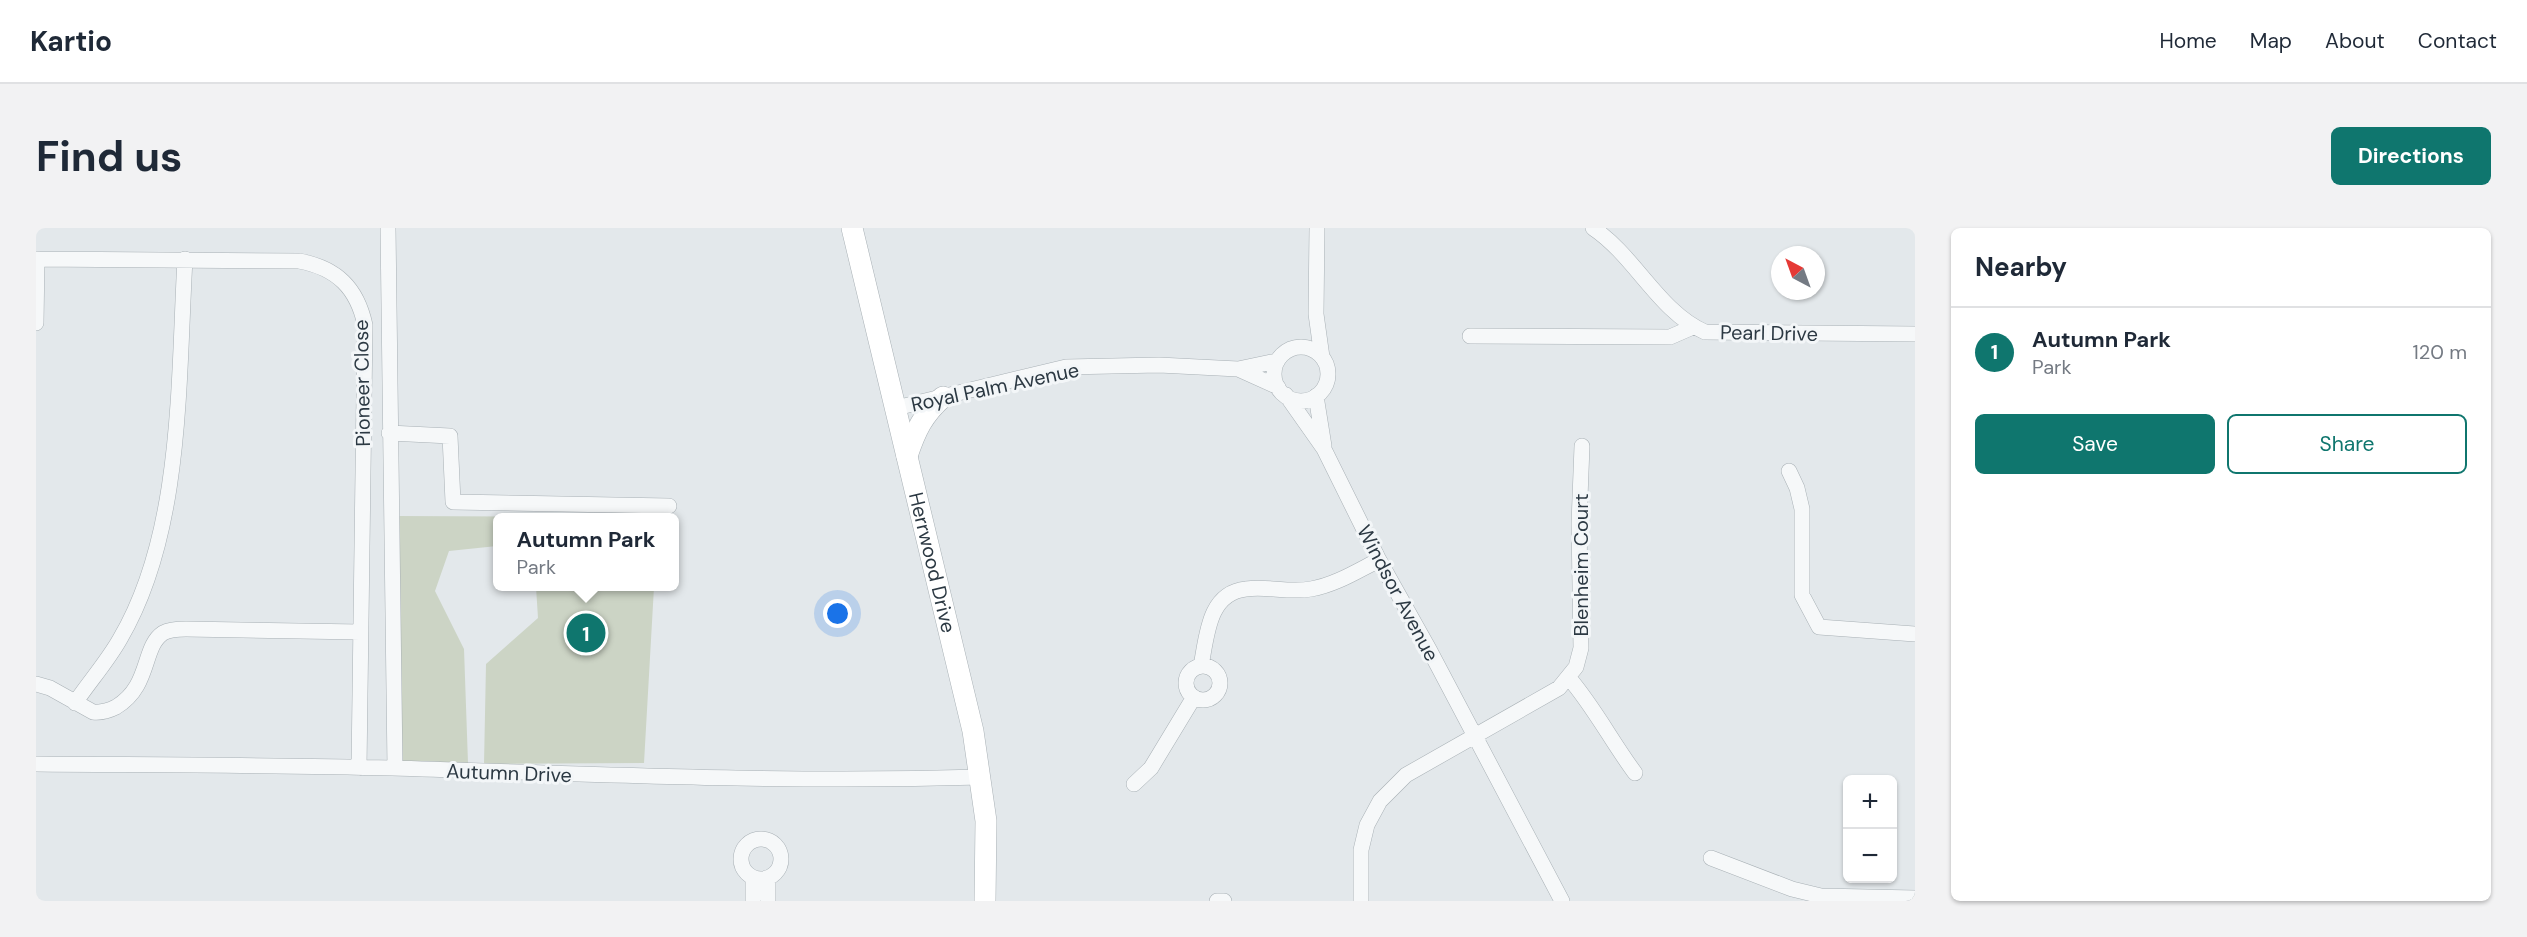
<!DOCTYPE html>
<html lang="en">
<head>
<meta charset="utf-8">
<style>
	:root { --surface:#fff; --page:#f2f2f3; --text:#1f2937; --muted:#747a83; --line:#e0e1e3; --accent:#0f766e }
	body { margin:0; font-family:"DM Sans",sans-serif; background:var(--page); color:var(--text) }
	.controls { position:absolute; right:18px; bottom:18px; display:grid; overflow:hidden; border-radius:9px; box-shadow:0 2px 4px #0004 }
	.controls button { width:54px; height:54px; display:grid; place-items:center; padding:0; border:0; border-bottom:2px solid var(--line); background:var(--surface); color:var(--text); font:30px sans-serif }
	.compass { position:absolute; left:1735px; top:18px; width:54px; height:54px; border-radius:50%; background:var(--surface); box-shadow:0 2px 4px #0004; rotate:319deg }
	.you { position:absolute; left:802px; top:386px; width:21px; height:21px; margin:-15px; border:4px solid #fff; border-radius:50%; background:#1a73e8; box-shadow:0 0 0 9px #1a73e833 }
	.badge { display:grid; place-items:center; width:39px; height:39px; border-radius:50%; background:var(--accent); color:#fff; font-size:20px; font-weight:700 }
	.pin { position:absolute; translate:-50% -50%; border:3px solid #fff; box-shadow:0 2px 6px #0006 }
	.popup { position:absolute; left:457px; top:285px; width:186px; height:78px; box-sizing:border-box; display:grid; place-content:center; border-radius:9px; background:var(--surface); filter:drop-shadow(0 2px 4px #0005); font-size:20px; white-space:nowrap; color:var(--muted) }
	.popup b { font-size:22px; color:var(--text) }
	.popup::after { content:''; position:absolute; left:50%; top:100%; margin-left:-12px; border:12px solid transparent; border-top-color:var(--surface) }
	.list { margin:0; padding:0; list-style:none }
	h2 { display:flex; justify-content:space-between; align-items:center; height:78px; margin:0; padding:0 24px; font-size:26px }
	h2 small { font-size:20px; font-weight:400; color:var(--muted) }
	.list li { display:grid; grid-template-columns:39px 1fr auto; gap:18px; align-items:center; box-sizing:border-box; height:90px; padding:0 24px; border-top:2px solid var(--line) }
	.list b { display:block; font-size:22px; white-space:nowrap }
	.list p { margin:0; font-size:20px; white-space:nowrap; color:var(--muted) }
	.list em { font-size:20px; font-style:normal; color:var(--muted) }
	.actions { display:flex; gap:12px; padding:18px 24px }
	.actions a { flex:1; padding:14px 0; border:2px solid var(--accent); border-radius:9px; text-align:center; font-size:21px; color:var(--accent) }
	.actions .main { background:var(--accent); color:#fff }
	.map { position:relative; flex:none; width:1879px; height:673px; overflow:hidden; border-radius:9px }
	header { display:flex; align-items:center; gap:36px; box-sizing:border-box; height:84px; padding:0 30px; background:var(--surface); border-bottom:2px solid var(--line) }
	header strong { font-size:28px }
	nav { display:flex; gap:33px; margin-inline-start:auto; font-size:21px }
	.intro { display:flex; align-items:center; justify-content:space-between; box-sizing:border-box; height:144px; padding:0 36px }
	h1 { margin:0; font-size:42px }
	.button { padding:15px 27px; border-radius:9px; background:var(--accent); color:#fff; font-size:21px; font-weight:700 }
	main { display:flex; gap:36px; padding:0 36px }
	aside { flex:1; background:var(--surface); border-radius:9px; box-shadow:0 2px 4px #0004 }
	.map>svg:first-child { display:block }
	.green { fill:#ccd4c5 }
	.lines { fill:none; stroke-linecap:round; stroke-linejoin:round }
	.street-casing { stroke:#a8b0b5; stroke-width:16 }
	.secondary-casing { stroke:#a8b0b5; stroke-width:22 }
	.street { stroke:#f6f8f9; stroke-width:15 }
	.secondary { stroke:#fff; stroke-width:21 }
	.labels { text-anchor:middle; dominant-baseline:central; stroke-width:6; stroke-linejoin:round; paint-order:stroke }
	.street-label { font-size:20px; fill:#2c3943; stroke:#f3f6f8 }
</style>
</head>
<body>
<header>
<strong>Kartio</strong>
<nav><a>Home</a><a>Map</a><a>About</a><a>Contact</a></nav>
</header>
<div class="intro"><h1>Find us</h1><a class="button">Directions</a></div>
<main>
<div class="map">
<svg width="1879" height="673" viewBox="0 0 1879 673">
	<rect width="100%" height="100%" fill="#e3e8eb"/>
	<!-- green -->
	<path class="green" d="M 360,288 L 622,289 L 462,290 L 461,318 L 413,323 L 399,363 L 428,421 L 432,535 L 359,540 Z
		M 500,359 L 618,359 L 608,535 L 448,536 L 450,436 L 502,390 Z"/>
	<g class="lines">
		<defs>
			<path id="street" d="M 352,0 L 359,540
				M 1281,0 L 1280,86 L 1286,129
				M 1557,0 C 1599,28 1623,84 1669,104 L 1879,106
				M 0,31 L 263,33 C 301,40 321,60 329,97 L 323,540
				M 0,95 L 1,31
				M 1434,108 L 1634,109 L 1657,99
				M1238 146a27 27 0 1 1 54 0a27 27 0 1 1-54 0Z
				M 1202,141 L 1242,159
				M 1250,167 L 1288,221 L 1343,332 L 1394,423 L 1526,673
				M 1280,168 L 1288,218
				M 860,180 L 1030,139 L 1123,137 L 1202,141 L 1241,133
				M 353,205 L 414,208 L 417,274 L 633,278
				M 1753,243 L 1761,260 L 1766,281 L 1766,367 L 1783,399 L 1879,406
				M1150 455a17 17 0 1 1 34 0a17 17 0 1 1-34 0Z
				M 1165,438 C 1171,408 1172,365 1210,361 C 1232,358 1253,365 1275,361 C 1299,357 1321,343 1343,332
				M 1533,450 C 1558,479 1576,514 1599,545
				M 0,456 L 14,460 L 57,484 C 66,485 72,483 80,479 C 115,458 106,419 127,405 C 134,401 143,401 150,401 L 324,404
				M 39,475 C 53,454 71,434 84,411 C 147,304 142,153 149,31
				M 0,536 C 119,537 238,537 356,540 C 553,546 749,555 945,549
				M 1098,556 L 1115,540 L 1158,469
				M705 631a20 20 0 1 1 40 0a20 20 0 1 1-40 0Z
				M 1675,630 L 1756,661 L 1785,668 L 1879,670
				M 717,650 L 717,673
				M 732,673 L 732,650
				M 1181,673 L 1188,673
				M 1325,673 L 1325,622 L 1331,597 L 1344,573 L 1370,547 L 1523,460 L 1540,439 L 1545,420 L 1543,296 L 1546,218"/>
			<g id="secondary">
				<path id="s1" d="M 816,0 L 937,503 L 950,593 L 949,673"/>
				<path d="M 871,228 C 879,204 887,186 907,169"/>
			</g>
		</defs>
		<!-- street casing -->
		<use href="#street" class="street-casing"/>
		<!-- secondary casing -->
		<use href="#secondary" class="secondary-casing"/>
		<!-- street -->
		<use href="#street" class="street"/>
		<!-- secondary -->
		<use href="#secondary" class="secondary"/>
	</g>
	<g class="labels">
		<!-- street labels -->
		<g class="street-label">
			<text transform="translate(1733 105) rotate(1)">Pearl Drive</text>
			<text transform="translate(326 155) rotate(-91)">Pioneer Close</text>
			<text transform="translate(959 159) rotate(-12)">Royal Palm Avenue</text>
			<text stroke="none"><textPath href="#s1" startOffset="344">Herrwood Drive</textPath></text>
			<text transform="translate(1545 337) rotate(-90)">Blenheim Court</text>
			<text transform="translate(1362 365) rotate(62)">Windsor Avenue</text>
			<text transform="translate(473 545) rotate(2)">Autumn Drive</text>
		</g>
	</g>
</svg>
<div class="controls">
<button>+</button>
<button>−</button>
</div>
<svg class="compass" viewBox="-18 -18 36 36"><path d="M0-13l5 13h-10z" fill="#e53935"/><path d="M0 13l5-13h-10z" fill="#747a83"/></svg>
<div class="you"></div>
<div class="pin badge" style="left:550px;top:405px">1</div>
<div class="popup"><b>Autumn Park</b>Park</div>
</div>
<aside>
<h2>Nearby<small></small></h2>
<ul class="list">
<li><span class="badge">1</span><div><b>Autumn Park</b><p>Park</p></div><em>120 m</em></li>
</ul>
<div class="actions"><a class="main">Save</a><a>Share</a></div>
</aside>
</main>
</body>
</html>
